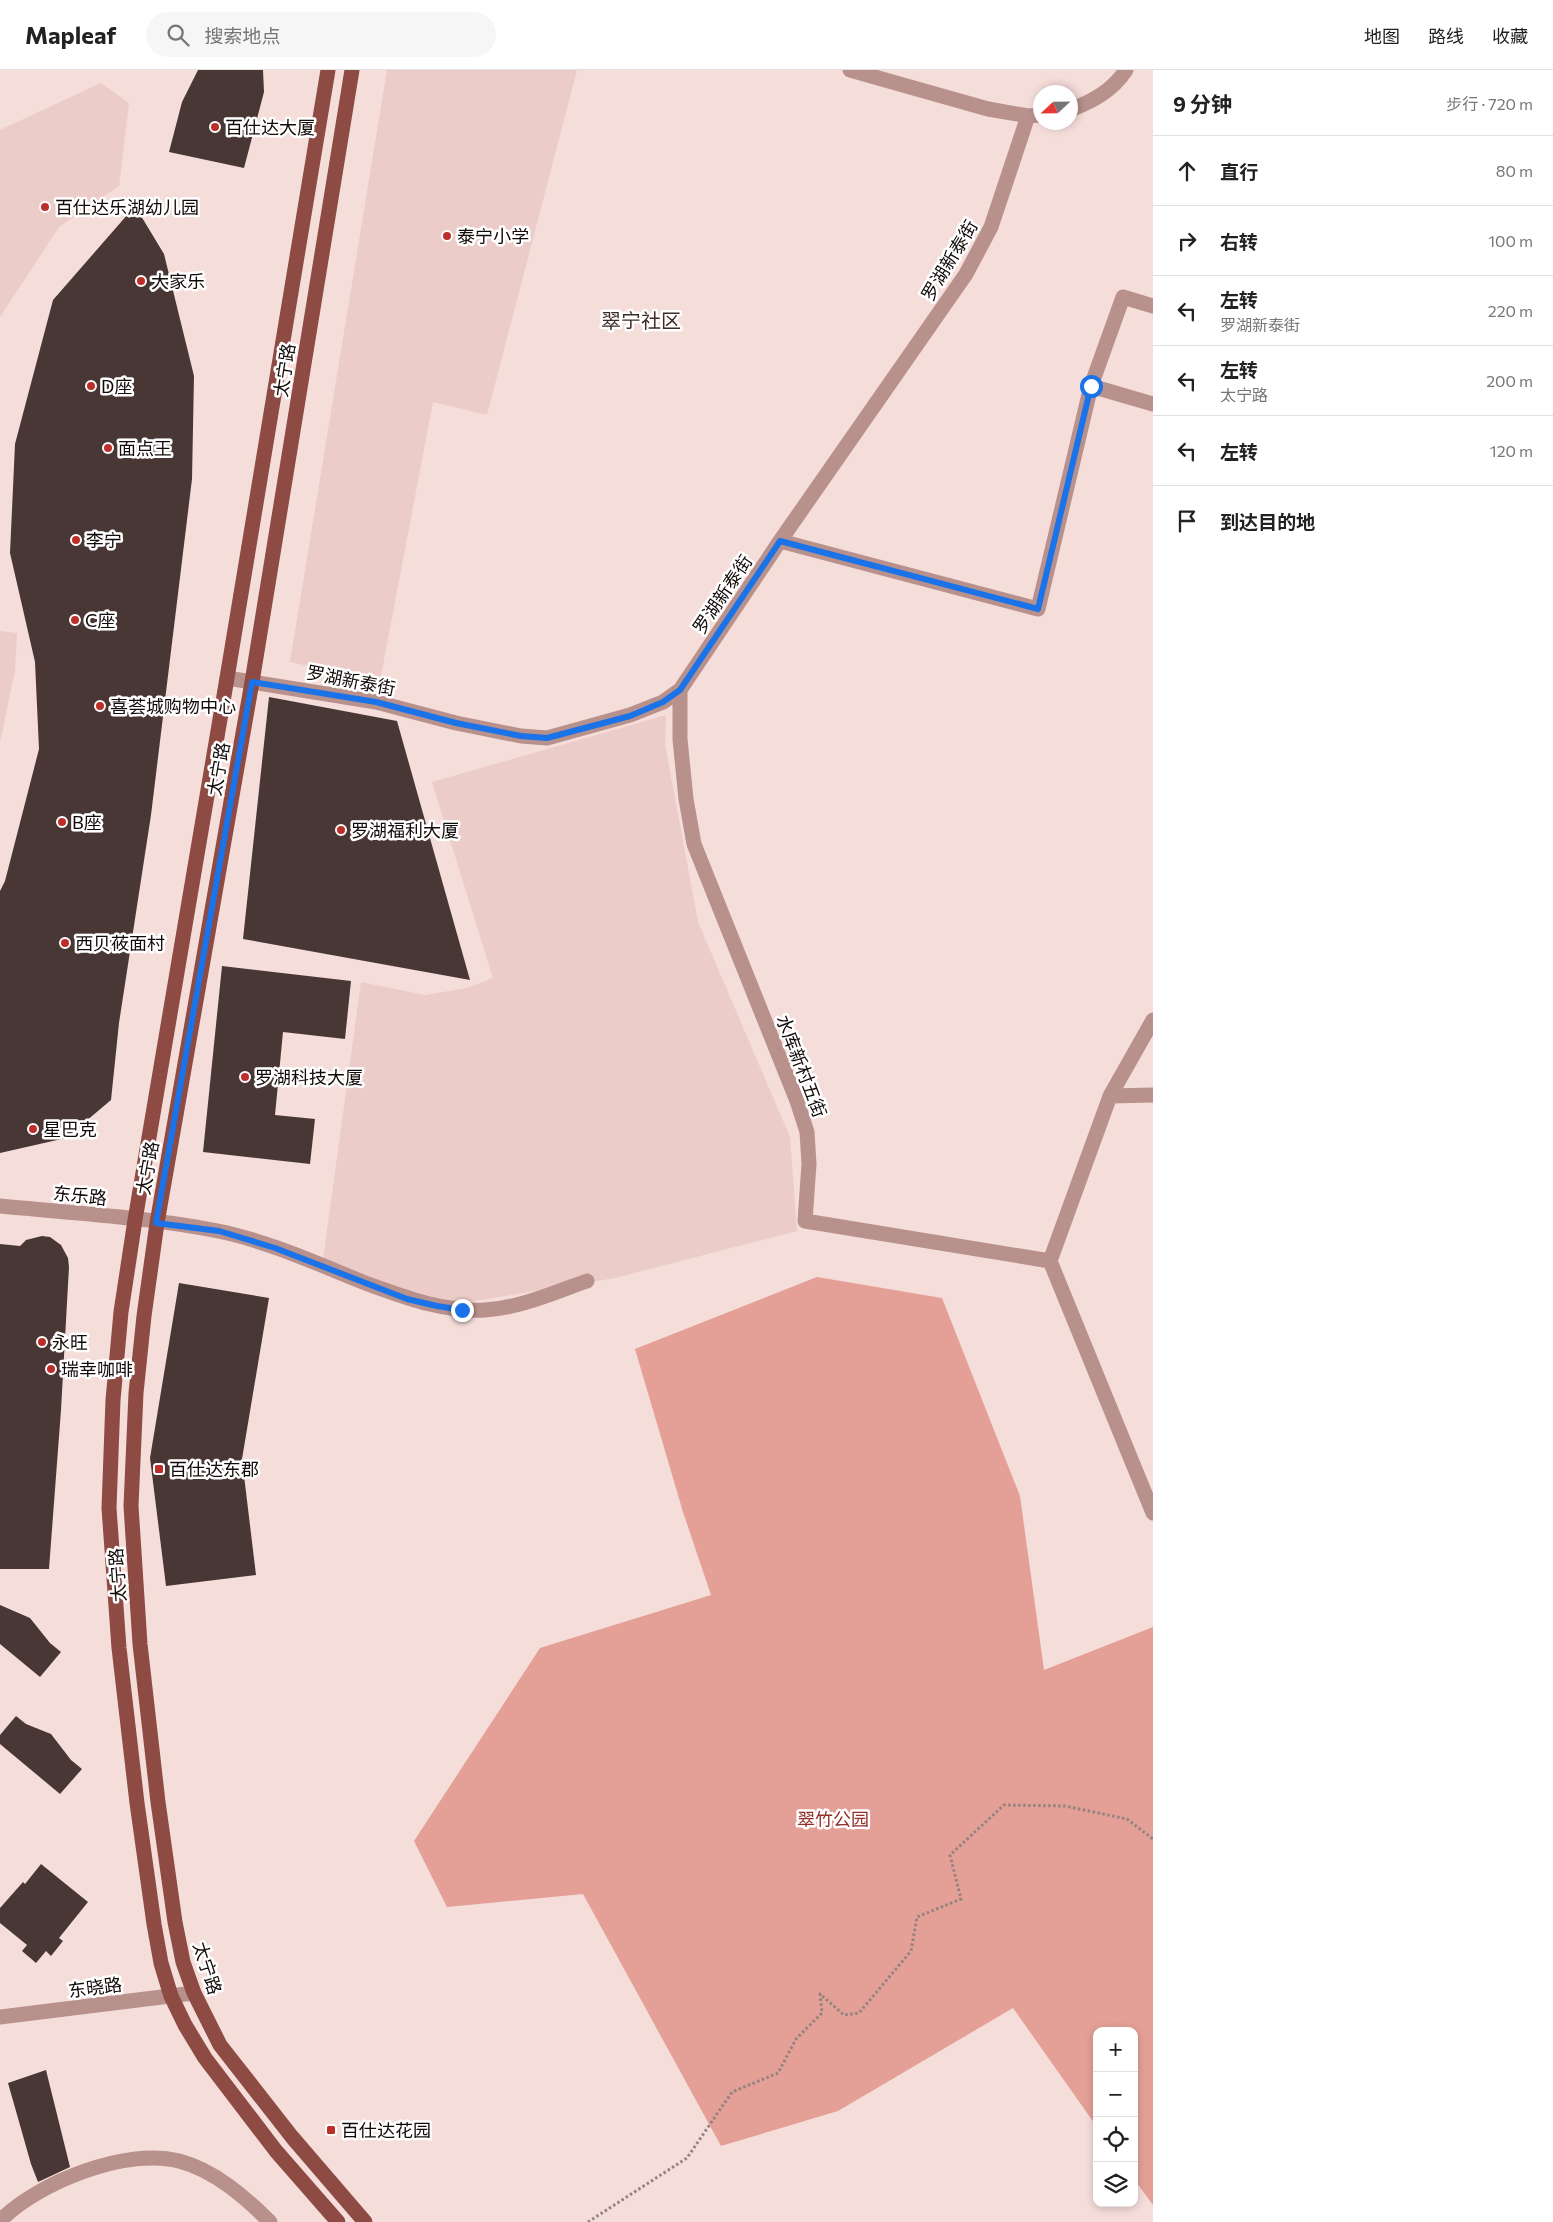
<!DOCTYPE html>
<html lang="zh">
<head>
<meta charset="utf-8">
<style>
	:root { --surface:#fff; --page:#f6f6f6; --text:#222; --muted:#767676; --line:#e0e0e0 }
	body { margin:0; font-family:Commissioner,"Noto Sans SC",sans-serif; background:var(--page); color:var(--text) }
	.controls { position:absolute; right:15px; bottom:15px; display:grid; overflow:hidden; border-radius:10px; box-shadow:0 2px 8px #0003 }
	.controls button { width:45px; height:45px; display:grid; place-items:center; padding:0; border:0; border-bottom:1px solid var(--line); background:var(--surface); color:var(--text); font:25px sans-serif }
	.compass { position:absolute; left:1033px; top:15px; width:45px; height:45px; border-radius:50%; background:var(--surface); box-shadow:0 2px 8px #0003; rotate:248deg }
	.stop { position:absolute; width:15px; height:15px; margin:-11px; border:4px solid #1a73e8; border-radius:50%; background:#fff }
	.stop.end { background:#1a73e8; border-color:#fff; box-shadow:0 1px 5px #0008 }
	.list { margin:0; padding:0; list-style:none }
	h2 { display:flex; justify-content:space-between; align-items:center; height:65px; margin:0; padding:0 20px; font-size:21px }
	h2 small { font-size:16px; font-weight:400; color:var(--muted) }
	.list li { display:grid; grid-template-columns:32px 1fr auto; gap:15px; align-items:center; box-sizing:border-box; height:70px; padding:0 20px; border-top:1px solid var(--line) }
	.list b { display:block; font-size:19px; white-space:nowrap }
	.list p { margin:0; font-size:16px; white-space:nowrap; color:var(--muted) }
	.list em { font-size:16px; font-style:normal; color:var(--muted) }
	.icon { flex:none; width:28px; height:28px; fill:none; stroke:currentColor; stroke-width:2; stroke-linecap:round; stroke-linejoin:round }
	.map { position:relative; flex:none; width:1153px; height:2152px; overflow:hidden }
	header { display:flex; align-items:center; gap:30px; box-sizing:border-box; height:70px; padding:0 25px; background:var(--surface); border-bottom:1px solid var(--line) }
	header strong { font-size:24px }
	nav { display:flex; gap:28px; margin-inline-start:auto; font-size:18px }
	.search { width:350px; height:45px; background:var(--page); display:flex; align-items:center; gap:12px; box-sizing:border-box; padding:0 18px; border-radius:28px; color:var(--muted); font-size:19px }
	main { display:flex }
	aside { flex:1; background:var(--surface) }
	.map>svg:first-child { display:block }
	.built { fill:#ebccc8 }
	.green { fill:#e4a097 }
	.building { fill:#493735 }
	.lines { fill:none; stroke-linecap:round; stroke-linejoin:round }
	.path { stroke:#938380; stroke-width:3; stroke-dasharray:2.5 2.5; stroke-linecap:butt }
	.minor { stroke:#b8918c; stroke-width:15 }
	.major { stroke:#8d4b44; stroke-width:15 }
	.route { stroke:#1a73e8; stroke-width:6 }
	.poi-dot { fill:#bc2e29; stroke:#fff; stroke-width:2 }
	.labels { text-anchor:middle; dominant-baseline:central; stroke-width:5; stroke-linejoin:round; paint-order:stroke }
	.poi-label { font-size:18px; fill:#110a09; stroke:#fff; text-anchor:start }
	.street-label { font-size:18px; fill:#110a09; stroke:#fff }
	.park-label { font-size:18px; fill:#942f29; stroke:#fff }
	.quarter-label { font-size:20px; fill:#3d2c2a; stroke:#fff }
</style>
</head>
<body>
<header>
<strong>Mapleaf</strong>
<div class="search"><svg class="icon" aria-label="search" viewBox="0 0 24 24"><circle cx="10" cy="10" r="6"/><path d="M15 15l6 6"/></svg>搜索地点</div>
<nav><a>地图</a><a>路线</a><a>收藏</a></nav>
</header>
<main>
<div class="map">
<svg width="1153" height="2152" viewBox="0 0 1153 2152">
	<rect width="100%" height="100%" fill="#f5ddda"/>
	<!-- built -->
	<path class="built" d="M 387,0 L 577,0 L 487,345 L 433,332 L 380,611 L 290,592 Z
		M 101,13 L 129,33 L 119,116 L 59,157 L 0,247 L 0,60 Z
		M 0,561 L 17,563 L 15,600 L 0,673 Z
		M 666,645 L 665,674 L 698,852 L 790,1067 L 797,1161 L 615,1208 L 456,1234 L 383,1213 L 323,1190 L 361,912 L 425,925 L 467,918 L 493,908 L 432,712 Z"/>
	<!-- green -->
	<path class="green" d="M 817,1207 L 942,1228 L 1020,1426 L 1044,1600 L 1153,1557 L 1153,2135 L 1134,2109 L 1134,1961 L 1097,1961 L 1097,2057 L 1013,1938 L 838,2041 L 721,2076 L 583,1824 L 447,1837 L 414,1771 L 540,1578 L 711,1525 L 683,1442 L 635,1279 Z"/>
	<!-- building -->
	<path class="building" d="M 198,0 L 263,0 L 264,22 L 244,98 L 169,82 L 182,32 Z
		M 135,136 L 164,184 L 194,306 L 192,409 L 151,745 L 119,953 L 111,1030 L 66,1068 L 0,1083 L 0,821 L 5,811 L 39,679 L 35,592 L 10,483 L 15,374 L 53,230 Z
		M 269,627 L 397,651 L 470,910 L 243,869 Z
		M 222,896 L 351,911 L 345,969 L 283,962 L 275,1045 L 315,1049 L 310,1094 L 203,1082 Z
		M 42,1166 L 50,1167 L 61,1175 L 68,1188 L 69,1197 L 61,1340 L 49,1499 L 0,1499 L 0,1174 L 20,1176 L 26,1170 Z
		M 179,1213 L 269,1228 L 242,1389 L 256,1505 L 166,1516 L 150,1388 Z
		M 0,1535 L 30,1548 L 50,1573 L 61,1582 L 40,1607 L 0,1574 Z
		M 16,1646 L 26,1654 L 51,1664 L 71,1690 L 82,1699 L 60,1724 L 0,1674 L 0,1665 Z
		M 41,1794 L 88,1832 L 59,1868 L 63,1871 L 51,1886 L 46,1881 L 36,1893 L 22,1881 L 27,1875 L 0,1853 L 0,1838 L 23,1812 L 25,1814 Z
		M 46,2000 L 70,2097 L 38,2112 L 31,2094 L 8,2013 Z"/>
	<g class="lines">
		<!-- path -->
		<path class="path" d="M 588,2152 L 687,2088 L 732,2022 L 778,2003 L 796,1969 L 822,1943 L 820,1924 L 844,1945 L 859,1943 L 911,1881 L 917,1847 L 961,1829 L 950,1785 L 1004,1735 L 1065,1736 L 1127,1749 L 1153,1769"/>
		<!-- minor -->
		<path class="minor" d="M 850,0 L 988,39 L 1028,46 L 1040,45
			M 1070,40 C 1093,31 1112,21 1126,0
			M 1091,316 L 1153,334
			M 780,471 L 1038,539 L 1091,316 L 1123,227 L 1153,236
			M 227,608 L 376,632 L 456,653 L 521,666 L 547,668 L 630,645 L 663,632 L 680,620 L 780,471 L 966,204 L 991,157 L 1028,46
			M 680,620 L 680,669 L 686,729 L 694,774 L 797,1031 L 807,1062 L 809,1094 L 805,1151 L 1050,1191
			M 1153,950 L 1110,1026 L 1050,1191 L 1153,1443
			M 1110,1026 L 1153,1025
			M 0,1136 C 72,1143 147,1147 218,1161 C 268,1171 320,1195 368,1214 C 407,1228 443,1242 485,1240 C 520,1238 555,1222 587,1211
			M 0,1947 L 194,1923
			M 0,2151 C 37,2113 126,2077 179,2091 C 214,2100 245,2127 270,2152"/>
		<!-- major -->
		<path class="major" d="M 328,0 L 227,608 L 135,1150 L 121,1242 L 113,1330 L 109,1438 L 119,1578 L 137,1733 L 154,1854 L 161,1893 L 171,1926 L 185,1955 L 205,1988 L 276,2081 L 338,2152
			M 352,0 L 252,612 L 157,1153 L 144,1246 L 136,1323 L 131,1436 L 140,1574 L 158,1732 L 175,1852 L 183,1892 L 194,1923 L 220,1975 L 292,2067 L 365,2152"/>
	</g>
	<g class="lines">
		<!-- route -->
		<path class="route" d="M 462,1240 L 437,1236 L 407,1229 L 275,1178 L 219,1161 L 156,1153 L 252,612 L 376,632 L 456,653 L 521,666 L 547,668 L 630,646 L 663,632 L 680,620 L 780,471 L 1038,539 L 1091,316"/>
	</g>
	<!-- markers -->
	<g class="poi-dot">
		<circle cx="215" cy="57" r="5"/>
		<circle cx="45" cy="137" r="5"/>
		<circle cx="447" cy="166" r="5"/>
		<circle cx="141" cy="211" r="5"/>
		<circle cx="91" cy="316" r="5"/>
		<circle cx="108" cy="378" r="5"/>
		<circle cx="76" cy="470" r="5"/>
		<circle cx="75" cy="550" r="5"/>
		<circle cx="100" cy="636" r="5"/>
		<circle cx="62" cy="752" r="5"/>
		<circle cx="341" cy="760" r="5"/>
		<circle cx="65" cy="873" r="5"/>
		<circle cx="245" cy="1007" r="5"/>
		<circle cx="33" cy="1059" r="5"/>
		<circle cx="42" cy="1272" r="5"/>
		<circle cx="51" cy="1299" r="5"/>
		<rect x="154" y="1394" width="10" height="10" rx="2.5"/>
		<rect x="326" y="2055" width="10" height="10" rx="2.5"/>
	</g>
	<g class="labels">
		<!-- poi labels -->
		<g class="poi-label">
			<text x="225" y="57">百仕达大厦</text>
			<text x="55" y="137">百仕达乐湖幼儿园</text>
			<text x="457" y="166">泰宁小学</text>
			<text x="151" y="211">大家乐</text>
			<text x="101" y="316">D座</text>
			<text x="118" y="378">面点王</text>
			<text x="86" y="470">李宁</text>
			<text x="85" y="550">C座</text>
			<text x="110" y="636">喜荟城购物中心</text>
			<text x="72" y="752">B座</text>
			<text x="351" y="760">罗湖福利大厦</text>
			<text x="75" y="873">西贝莜面村</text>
			<text x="255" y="1007">罗湖科技大厦</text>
			<text x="43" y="1059">星巴克</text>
			<text x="52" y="1272">永旺</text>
			<text x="61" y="1299">瑞幸咖啡</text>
			<text x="169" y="1399">百仕达东郡</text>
			<text x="341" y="2060">百仕达花园</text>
		</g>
		<!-- street labels -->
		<g class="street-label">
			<text transform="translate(949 190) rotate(-59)">罗湖新泰街</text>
			<text transform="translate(284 300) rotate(-81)">太宁路</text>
			<text transform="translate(722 524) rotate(-56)">罗湖新泰街</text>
			<text transform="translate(351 610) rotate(11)">罗湖新泰街</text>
			<text transform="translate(218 699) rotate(-80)">太宁路</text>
			<text transform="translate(802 996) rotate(69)">水库新村五街</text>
			<text transform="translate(147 1098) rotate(-80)">太宁路</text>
			<text transform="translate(80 1125) rotate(6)">东乐路</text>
			<text transform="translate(117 1505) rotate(-94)">太宁路</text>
			<text transform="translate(208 1898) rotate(72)">太宁路</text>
			<text transform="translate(95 1917) rotate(-7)">东晓路</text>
		</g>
		<!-- park labels -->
		<g class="park-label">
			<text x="833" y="1749">翠竹公园</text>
		</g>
		<!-- quarter labels -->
		<g class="quarter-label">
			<text x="641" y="250">翠宁社区</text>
		</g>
	</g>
</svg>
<div class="controls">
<button>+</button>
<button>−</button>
<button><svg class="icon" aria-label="locate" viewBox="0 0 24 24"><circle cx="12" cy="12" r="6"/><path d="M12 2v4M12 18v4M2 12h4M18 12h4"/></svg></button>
<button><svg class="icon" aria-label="layers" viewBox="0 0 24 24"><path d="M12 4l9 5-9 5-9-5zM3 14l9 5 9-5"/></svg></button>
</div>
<svg class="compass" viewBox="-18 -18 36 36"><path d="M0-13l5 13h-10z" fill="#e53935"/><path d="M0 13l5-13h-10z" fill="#767676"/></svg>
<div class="stop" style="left:1091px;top:316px"></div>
<div class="stop end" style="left:462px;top:1240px"></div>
</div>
<aside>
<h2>9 分钟<small>步行 · 720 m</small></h2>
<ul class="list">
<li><svg class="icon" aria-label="ahead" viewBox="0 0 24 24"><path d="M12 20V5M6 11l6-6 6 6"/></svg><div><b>直行</b></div><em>80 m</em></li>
<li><svg class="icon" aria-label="right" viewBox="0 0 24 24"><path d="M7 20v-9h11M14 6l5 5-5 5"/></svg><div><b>右转</b></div><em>100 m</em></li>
<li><svg class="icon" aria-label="left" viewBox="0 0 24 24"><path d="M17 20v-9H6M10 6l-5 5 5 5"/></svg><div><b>左转</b><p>罗湖新泰街</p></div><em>220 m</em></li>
<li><svg class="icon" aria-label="left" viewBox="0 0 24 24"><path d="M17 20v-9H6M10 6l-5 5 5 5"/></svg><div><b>左转</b><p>太宁路</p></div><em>200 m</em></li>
<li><svg class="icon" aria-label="left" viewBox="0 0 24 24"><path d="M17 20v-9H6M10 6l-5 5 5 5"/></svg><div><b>左转</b></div><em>120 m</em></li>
<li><svg class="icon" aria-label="arrive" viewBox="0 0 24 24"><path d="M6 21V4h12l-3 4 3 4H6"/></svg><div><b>到达目的地</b></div></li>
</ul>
</aside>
</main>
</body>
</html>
